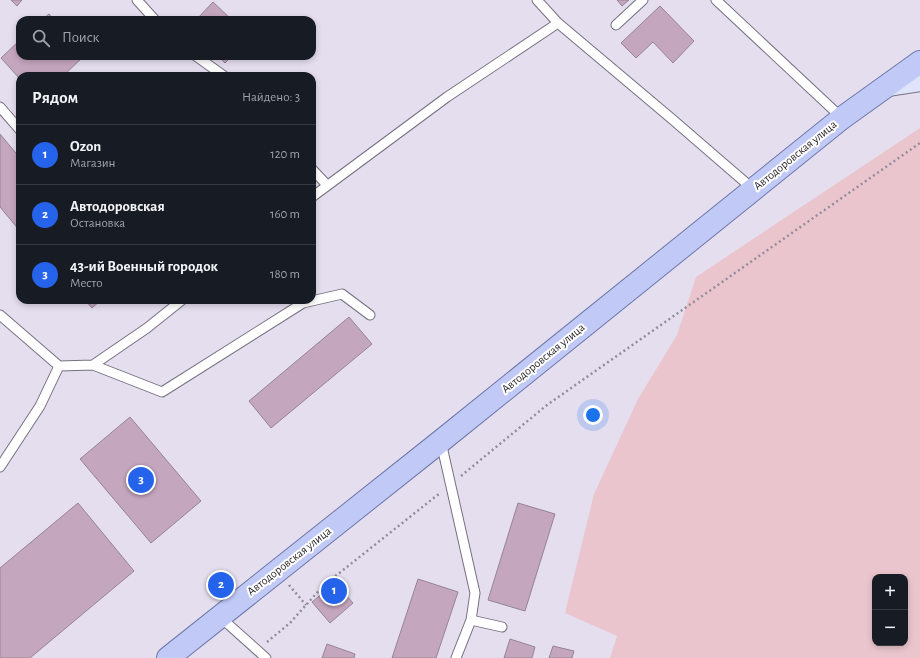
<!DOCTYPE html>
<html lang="ru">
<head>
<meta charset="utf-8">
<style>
	:root { --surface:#171b24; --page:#20242c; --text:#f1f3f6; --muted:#9ea1a6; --line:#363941; --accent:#2563eb }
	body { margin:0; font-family:"Alegreya Sans",sans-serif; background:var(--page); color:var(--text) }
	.controls { position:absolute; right:12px; bottom:12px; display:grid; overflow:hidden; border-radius:8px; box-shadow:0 2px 6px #0003 }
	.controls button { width:36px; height:36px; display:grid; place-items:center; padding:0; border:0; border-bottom:1px solid var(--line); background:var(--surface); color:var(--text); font:20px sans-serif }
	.you { position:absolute; left:593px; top:415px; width:14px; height:14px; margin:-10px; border:3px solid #fff; border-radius:50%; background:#1a73e8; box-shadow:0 0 0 6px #1a73e833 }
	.badge { display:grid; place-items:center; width:26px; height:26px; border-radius:50%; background:var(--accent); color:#fff; font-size:13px; font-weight:700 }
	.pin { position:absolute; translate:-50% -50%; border:2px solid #fff; box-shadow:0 1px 4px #0006 }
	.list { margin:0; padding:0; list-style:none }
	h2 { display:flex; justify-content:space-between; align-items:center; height:52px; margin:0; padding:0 16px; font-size:17px }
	h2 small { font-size:13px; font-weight:400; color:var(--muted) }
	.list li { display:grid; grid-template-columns:26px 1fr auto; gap:12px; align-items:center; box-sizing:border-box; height:60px; padding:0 16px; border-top:1px solid var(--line) }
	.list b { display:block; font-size:15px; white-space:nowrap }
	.list p { margin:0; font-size:13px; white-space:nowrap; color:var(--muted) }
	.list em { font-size:13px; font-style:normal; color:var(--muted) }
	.icon { flex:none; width:22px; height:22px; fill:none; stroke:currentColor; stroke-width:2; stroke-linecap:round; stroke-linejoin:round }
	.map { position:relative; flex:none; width:920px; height:658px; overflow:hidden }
	.search { position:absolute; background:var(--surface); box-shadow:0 2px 6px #0003; left:16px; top:16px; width:300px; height:44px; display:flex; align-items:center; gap:10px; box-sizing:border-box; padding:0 14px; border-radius:12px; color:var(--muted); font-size:15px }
	.panel { position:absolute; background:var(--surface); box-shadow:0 2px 6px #0003; left:16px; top:72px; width:300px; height:232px; border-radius:12px }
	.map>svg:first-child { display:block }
	.green { fill:#ebc5ce; fill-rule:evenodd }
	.building { fill:#c5a6bf; stroke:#948591 }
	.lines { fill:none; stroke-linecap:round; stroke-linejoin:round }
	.lane-casing { stroke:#767080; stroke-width:11 }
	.secondary-casing { stroke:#767080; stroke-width:24 }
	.primary-casing { stroke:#6e77aa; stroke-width:24 }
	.path { stroke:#938d9a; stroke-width:2.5; stroke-dasharray:2 3; stroke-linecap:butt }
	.lane { stroke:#fff; stroke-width:9 }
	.secondary { stroke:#e0e4fb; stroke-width:22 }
	.primary { stroke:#c1caf7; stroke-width:22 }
	.labels { text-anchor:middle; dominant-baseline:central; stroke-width:4; stroke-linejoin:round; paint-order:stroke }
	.street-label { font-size:12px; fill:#221f25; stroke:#fff }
</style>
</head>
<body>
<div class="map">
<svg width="920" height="658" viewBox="0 0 920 658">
	<rect width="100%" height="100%" fill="#e5deef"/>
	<!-- green -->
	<path class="green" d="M 920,128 L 920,658 L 610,658 L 617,636 L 565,613 L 594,494 L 638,399 L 677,335 L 696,277 ZM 875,577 L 905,577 L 905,643 L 875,643 Z"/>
	<!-- building -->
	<path class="building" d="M 11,0 L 22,0 L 17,6 Z
		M 617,0 L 629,0 L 622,6 Z
		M 213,2 L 232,20 L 196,20 Z
		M 660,6 L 694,41 L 673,63 L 653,42 L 636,58 L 621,43 Z
		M 49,14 L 54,20 L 42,20 Z
		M 20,40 L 20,56 L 84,56 L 63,76 L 20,76 L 20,79 L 1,58 Z
		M 218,56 L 232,56 L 225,63 Z
		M 0,134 L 20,158 L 20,231 L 0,207 Z
		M 85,300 L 101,300 L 92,308 Z
		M 349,317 L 372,344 L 271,428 L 249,401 Z
		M 130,417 L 201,501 L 151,543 L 80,459 Z
		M 78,503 L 134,571 L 30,658 L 0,658 L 0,568 Z
		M 518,503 L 555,514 L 525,611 L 488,600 Z
		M 418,579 L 458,592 L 436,658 L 392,658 Z
		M 335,583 L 353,603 L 330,623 L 312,602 Z
		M 510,639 L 535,647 L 532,658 L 504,658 Z
		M 327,644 L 355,654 L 354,658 L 322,658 Z
		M 553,646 L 574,651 L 572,658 L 549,658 Z"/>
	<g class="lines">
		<defs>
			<path id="lane" d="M 137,0 L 155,20
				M 537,0 L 558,23 L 672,119 L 753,189
				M 716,0 L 842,118
				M 616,25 L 643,0
				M 196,56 L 224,76
				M 0,107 L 20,130
				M 312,169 L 327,185
				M 312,197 L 447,97 L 558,23
				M 0,315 L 59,366 L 40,406 L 0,467
				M 93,365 L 162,392 L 303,303 L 342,294 L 370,315
				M 59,366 L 93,365 L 147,328 L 182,300
				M 441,442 L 475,593 L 471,620 L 456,658
				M 219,616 L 266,658
				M 471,620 L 502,627"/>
			<path id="secondary" d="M 889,85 L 920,80"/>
			<path id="primary" d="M 168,658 L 441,441 L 842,118 L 920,62"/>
		</defs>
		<!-- lane casing -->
		<use href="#lane" class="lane-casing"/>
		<!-- secondary casing -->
		<use href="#secondary" class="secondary-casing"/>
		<!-- primary casing -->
		<use href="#primary" class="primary-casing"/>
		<!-- path -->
		<path class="path" d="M 461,476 L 547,405 L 920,143
			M 289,585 L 306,605
			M 267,642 L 290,623 L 323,586 L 440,493"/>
		<!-- lane -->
		<use href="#lane" class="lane"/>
		<!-- secondary -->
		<use href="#secondary" class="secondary"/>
		<!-- primary -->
		<use href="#primary" class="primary"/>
	</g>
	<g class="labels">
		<!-- street labels -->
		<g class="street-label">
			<text transform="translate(795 155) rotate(-39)">Автодоровская улица</text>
			<text transform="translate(543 358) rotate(-39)">Автодоровская улица</text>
			<text transform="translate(289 561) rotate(-38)">Автодоровская улица</text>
		</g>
	</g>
</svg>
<div class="controls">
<button>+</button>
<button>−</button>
</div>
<div class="you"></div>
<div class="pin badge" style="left:334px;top:591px">1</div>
<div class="pin badge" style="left:221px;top:585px">2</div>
<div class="pin badge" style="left:141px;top:480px">3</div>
<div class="search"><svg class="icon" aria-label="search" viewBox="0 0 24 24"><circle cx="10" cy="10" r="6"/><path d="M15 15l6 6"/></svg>Поиск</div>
<section class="panel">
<h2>Рядом<small>Найдено: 3</small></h2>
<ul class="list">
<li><span class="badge">1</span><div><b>Ozon</b><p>Магазин</p></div><em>120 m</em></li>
<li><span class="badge">2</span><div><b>Автодоровская</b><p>Остановка</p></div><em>160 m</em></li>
<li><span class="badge">3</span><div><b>43-ий Военный городок</b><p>Место</p></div><em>180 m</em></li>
</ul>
</section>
</div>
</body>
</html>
